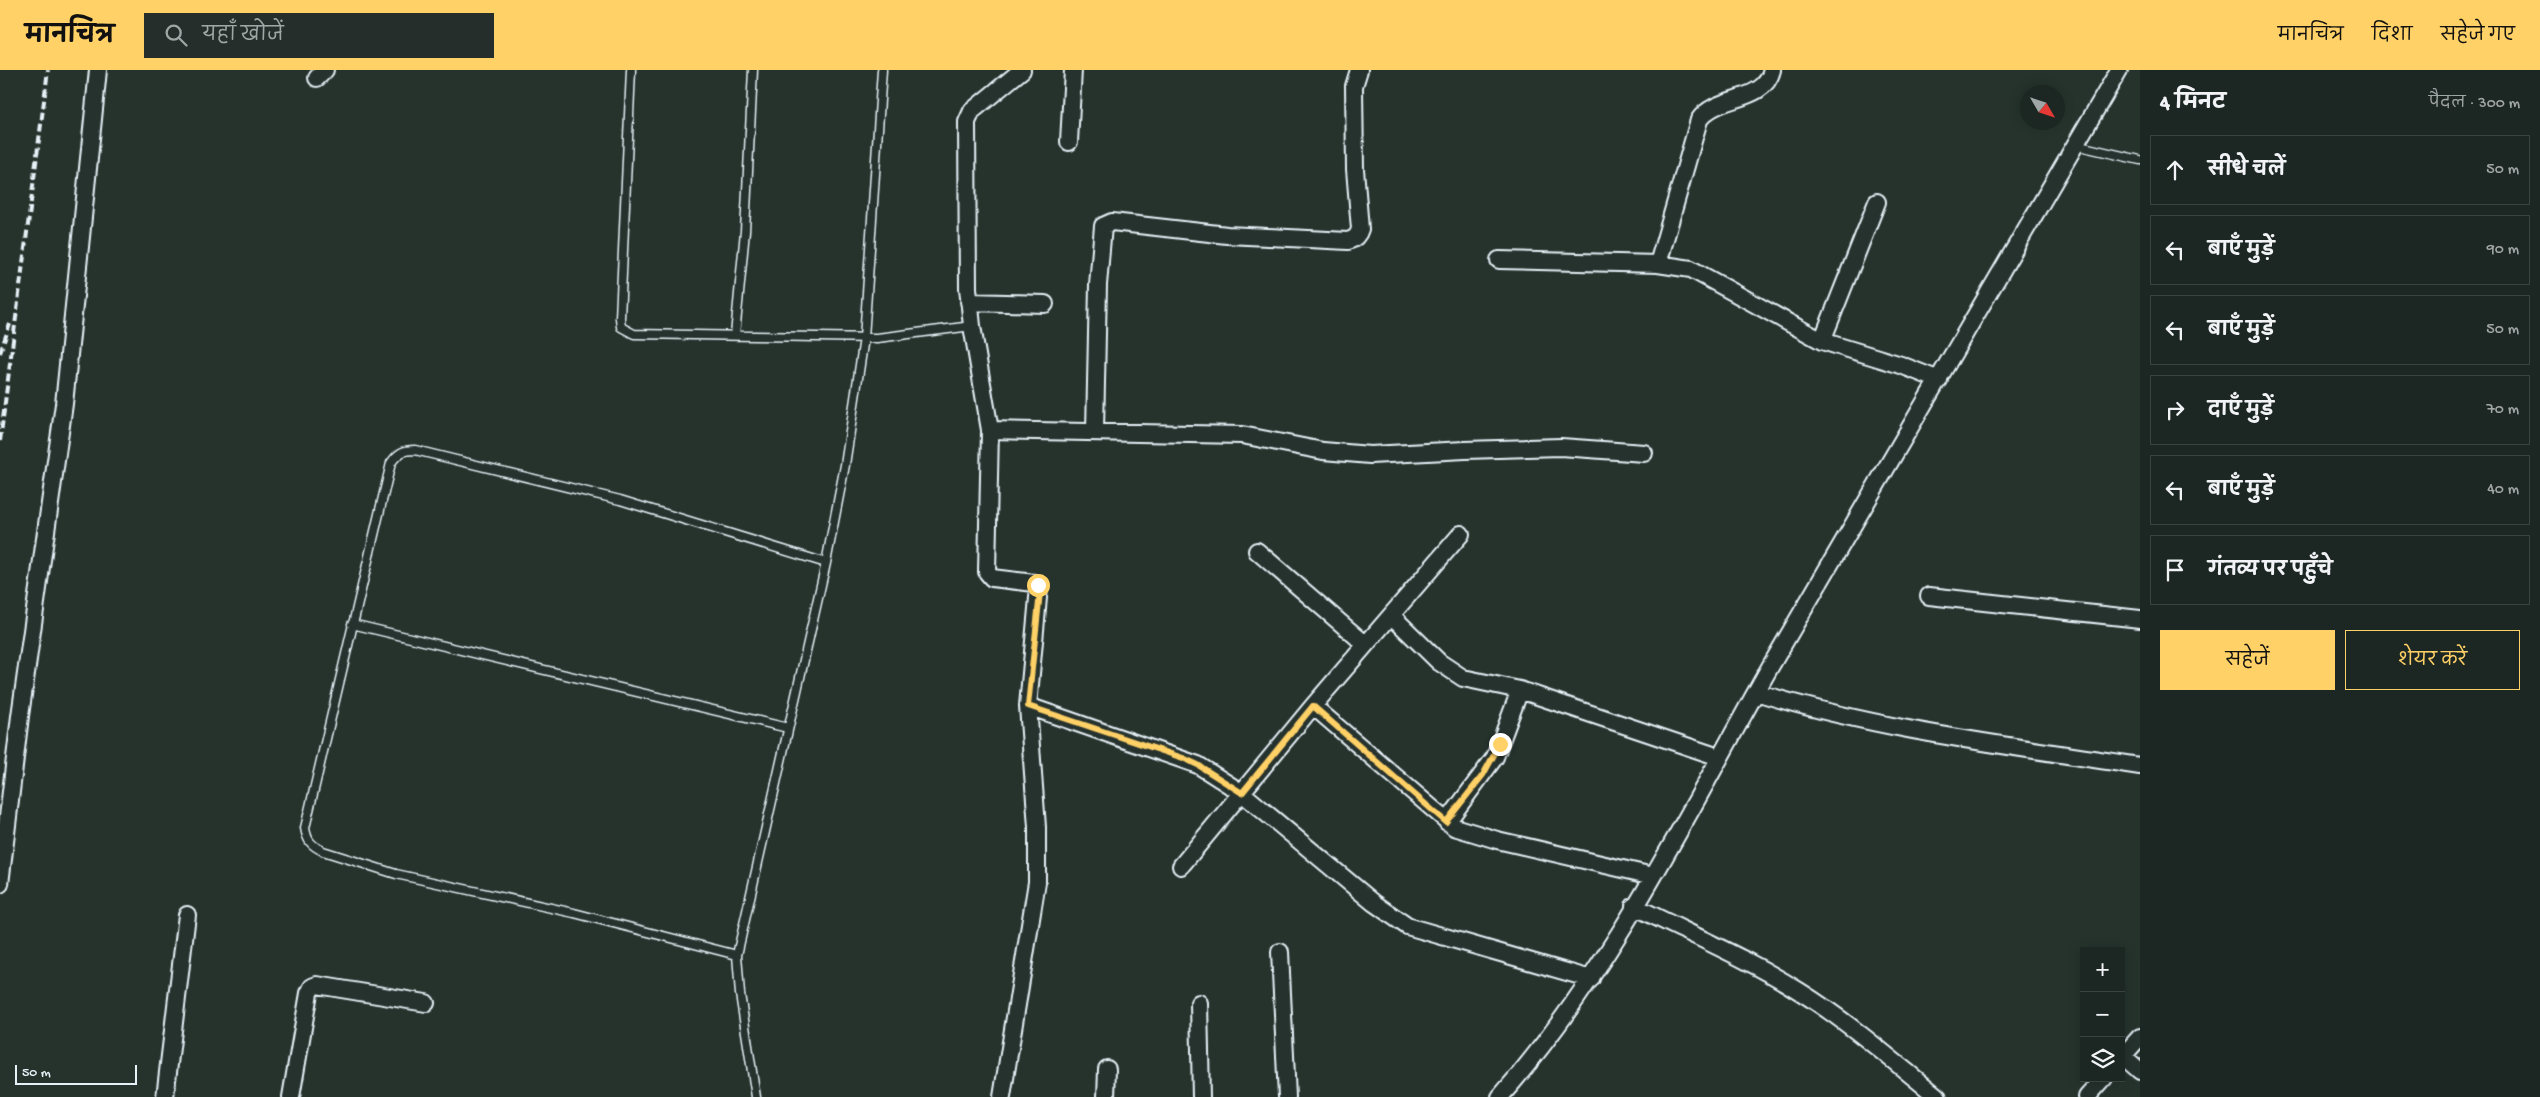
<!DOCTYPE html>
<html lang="hi">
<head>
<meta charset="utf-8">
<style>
	:root { --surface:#1c2622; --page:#252e2a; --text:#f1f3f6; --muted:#a0a5a5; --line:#3a4340; --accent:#ffd166 }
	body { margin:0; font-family:"Gochi Hand","Playpen Sans Deva",sans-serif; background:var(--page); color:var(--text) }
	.controls { position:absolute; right:15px; bottom:15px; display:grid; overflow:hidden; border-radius:0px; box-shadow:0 2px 12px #0003 }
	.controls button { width:45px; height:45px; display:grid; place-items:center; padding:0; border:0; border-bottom:1px solid var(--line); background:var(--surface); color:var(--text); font:25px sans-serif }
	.compass { position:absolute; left:2020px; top:15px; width:45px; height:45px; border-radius:50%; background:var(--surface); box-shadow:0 2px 12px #0003; rotate:129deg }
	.scale { position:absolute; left:15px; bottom:12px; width:122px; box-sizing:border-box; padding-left:5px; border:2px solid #e8f1f8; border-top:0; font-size:14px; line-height:18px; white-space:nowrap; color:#e8f1f8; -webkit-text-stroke:4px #26332d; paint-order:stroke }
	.stop { position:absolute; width:15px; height:15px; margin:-11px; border:4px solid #ffd166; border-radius:50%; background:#fff }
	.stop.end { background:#ffd166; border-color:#fff; box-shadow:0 1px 5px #0008 }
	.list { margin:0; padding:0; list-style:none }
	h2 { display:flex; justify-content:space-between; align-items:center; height:65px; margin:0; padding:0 20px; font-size:21px }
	h2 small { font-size:16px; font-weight:400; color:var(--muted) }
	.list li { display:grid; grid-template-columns:32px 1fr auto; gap:15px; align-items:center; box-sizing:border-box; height:70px; margin:0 10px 10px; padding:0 10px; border:1px solid var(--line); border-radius:0px }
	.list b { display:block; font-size:19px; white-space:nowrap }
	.list em { font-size:16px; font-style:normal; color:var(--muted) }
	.actions { display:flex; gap:10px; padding:15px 20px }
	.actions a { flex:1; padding:11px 0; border:1px solid var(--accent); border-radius:0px; text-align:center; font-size:18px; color:var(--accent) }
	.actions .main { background:var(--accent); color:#111 }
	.icon { flex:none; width:28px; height:28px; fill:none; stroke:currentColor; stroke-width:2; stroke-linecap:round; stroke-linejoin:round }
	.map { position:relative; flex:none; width:2140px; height:1027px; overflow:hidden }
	header { display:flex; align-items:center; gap:30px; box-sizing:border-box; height:70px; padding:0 25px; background:var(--accent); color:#111 }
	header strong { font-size:24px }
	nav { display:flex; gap:28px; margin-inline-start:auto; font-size:18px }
	.search { width:350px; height:45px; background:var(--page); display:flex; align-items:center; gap:12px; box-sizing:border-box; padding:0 18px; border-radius:0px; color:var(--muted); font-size:19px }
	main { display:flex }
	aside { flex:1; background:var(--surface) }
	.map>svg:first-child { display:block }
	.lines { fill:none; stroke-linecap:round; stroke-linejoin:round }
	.lane-casing { stroke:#e8f1f8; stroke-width:11 }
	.street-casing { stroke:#e8f1f8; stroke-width:20 }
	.lane { stroke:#26332d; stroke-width:8 }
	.street { stroke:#26332d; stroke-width:16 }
	.rail { stroke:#e8f1f8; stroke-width:4; stroke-dasharray:8 4; stroke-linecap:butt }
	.route { stroke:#ffd166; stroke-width:6 }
</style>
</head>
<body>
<header>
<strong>मानचित्र</strong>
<div class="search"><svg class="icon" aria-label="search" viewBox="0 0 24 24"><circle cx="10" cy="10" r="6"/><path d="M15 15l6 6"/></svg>यहाँ खोजें</div>
<nav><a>मानचित्र</a><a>दिशा</a><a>सहेजे गए</a></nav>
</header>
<main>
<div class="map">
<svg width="2140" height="1027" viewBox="0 0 2140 1027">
	<rect width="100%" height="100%" fill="#26332d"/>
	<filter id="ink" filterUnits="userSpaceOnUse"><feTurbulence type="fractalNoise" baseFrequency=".02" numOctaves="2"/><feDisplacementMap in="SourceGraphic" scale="10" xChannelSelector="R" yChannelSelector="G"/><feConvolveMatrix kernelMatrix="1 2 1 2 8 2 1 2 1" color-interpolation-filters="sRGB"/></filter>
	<g filter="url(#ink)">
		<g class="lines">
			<defs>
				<path id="lane" d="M 631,0 L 620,248 L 621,257 L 634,264 L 877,268 L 972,256
					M 2075,75 L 2140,90
					M 735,265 L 745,161 L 753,0
					M 352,554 L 788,658
					M 737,885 L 574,843 L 396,804 L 323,781 C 311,775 307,771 305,758 L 391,393 C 398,383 403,380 415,380 L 620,430 L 826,493
					M 756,1027 L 740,924 L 737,885 L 826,493 L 845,395 L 864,268 L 882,0"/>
				<path id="street" d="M 317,8 L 325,0
					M 1069,72 L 1073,0
					M 1499,190 L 1658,194 L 1691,199 L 1822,271 L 1901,295 L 1939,310
					M 1658,194 L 1699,50 C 1716,24 1764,34 1772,0
					M 969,232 L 1045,234
					M 1822,271 L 1877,132
					M 990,360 L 1242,365 L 1323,381 L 1370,385 L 1465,380 L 1561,377 L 1644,383
					M 1095,361 L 1098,215 L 1103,156 L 1112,152 L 1227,165 L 1348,171 C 1355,169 1358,166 1360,159 L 1355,99 L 1354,16 L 1359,0
					M 1257,481 L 1365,574
					M 1929,526 L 2140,549
					M 1392,546 L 1439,592 L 1463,608 L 1520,620 L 1719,687
					M 1756,622 C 1881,661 2012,676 2140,696
					M 1028,636 L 1198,695 L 1242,723 L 1374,833 L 1407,856 L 1591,909
					M 1313,636 L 1454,757 L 1497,770 L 1653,806
					M 1447,752 L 1495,687 L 1520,620
					M 1181,796 L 1313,636 L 1461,464
					M 0,814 L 20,646 L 64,334 L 98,0
					M 1634,836 C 1689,864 1747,888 1799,921 C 1849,952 1893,991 1938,1027
					M 1280,882 L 1287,1027
					M 1199,933 L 1201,1027
					M 2123,986 L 2140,1001
					M 2121,988 L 2140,967
					M 165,1027 L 187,845
					M 291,1027 L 309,923 L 312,917 L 317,915 L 426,933
					M 1002,1027 L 1037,812 L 1037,757 L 1028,636 L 1039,517 L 1034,513 L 992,508 L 987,502 L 990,360 L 972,256 L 968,218 L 967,52 L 972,41 L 1022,0
					M 1106,1027 L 1107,999
					M 1500,1027 C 1612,900 1687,744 1770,597 L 2119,0
					M 2087,1027 L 2104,1008"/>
			</defs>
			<!-- lane casing -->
			<use href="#lane" class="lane-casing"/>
			<!-- street casing -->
			<use href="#street" class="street-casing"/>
			<!-- lane -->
			<use href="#lane" class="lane"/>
			<!-- street -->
			<use href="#street" class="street"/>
			<!-- rail -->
			<path class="rail" d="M 0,283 L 10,254
				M 0,371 L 48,0"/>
		</g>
	</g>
	<g class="lines" filter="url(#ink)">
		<!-- route -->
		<path class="route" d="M 1038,515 L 1040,522 L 1028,636 L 1183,688 L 1198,695 L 1242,723 L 1313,636 L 1446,752 L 1483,705 L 1500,674"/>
	</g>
</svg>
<div class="controls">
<button>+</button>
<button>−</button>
<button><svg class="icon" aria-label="layers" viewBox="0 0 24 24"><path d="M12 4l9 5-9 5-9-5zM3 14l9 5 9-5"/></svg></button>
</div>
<svg class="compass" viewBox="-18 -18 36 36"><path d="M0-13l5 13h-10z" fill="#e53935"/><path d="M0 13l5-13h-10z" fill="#a0a5a5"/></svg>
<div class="scale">50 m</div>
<div class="stop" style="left:1038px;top:515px"></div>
<div class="stop end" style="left:1500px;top:674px"></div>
</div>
<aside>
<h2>4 मिनट<small>पैदल · 300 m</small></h2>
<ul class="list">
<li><svg class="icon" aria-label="ahead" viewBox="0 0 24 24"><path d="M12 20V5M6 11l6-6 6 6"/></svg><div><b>सीधे चलें</b></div><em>50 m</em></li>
<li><svg class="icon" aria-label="left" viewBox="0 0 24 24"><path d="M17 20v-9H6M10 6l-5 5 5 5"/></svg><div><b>बाएँ मुड़ें</b></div><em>90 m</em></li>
<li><svg class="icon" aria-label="left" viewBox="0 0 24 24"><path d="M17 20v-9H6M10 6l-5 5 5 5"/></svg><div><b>बाएँ मुड़ें</b></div><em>50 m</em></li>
<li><svg class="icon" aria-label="right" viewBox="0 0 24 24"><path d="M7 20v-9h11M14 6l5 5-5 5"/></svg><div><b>दाएँ मुड़ें</b></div><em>70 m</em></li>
<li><svg class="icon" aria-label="left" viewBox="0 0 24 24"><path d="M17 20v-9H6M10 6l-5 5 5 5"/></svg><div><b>बाएँ मुड़ें</b></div><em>40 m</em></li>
<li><svg class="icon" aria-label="arrive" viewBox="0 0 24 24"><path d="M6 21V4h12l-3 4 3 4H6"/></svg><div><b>गंतव्य पर पहुँचे</b></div></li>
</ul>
<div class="actions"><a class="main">सहेजें</a><a>शेयर करें</a></div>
</aside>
</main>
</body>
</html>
